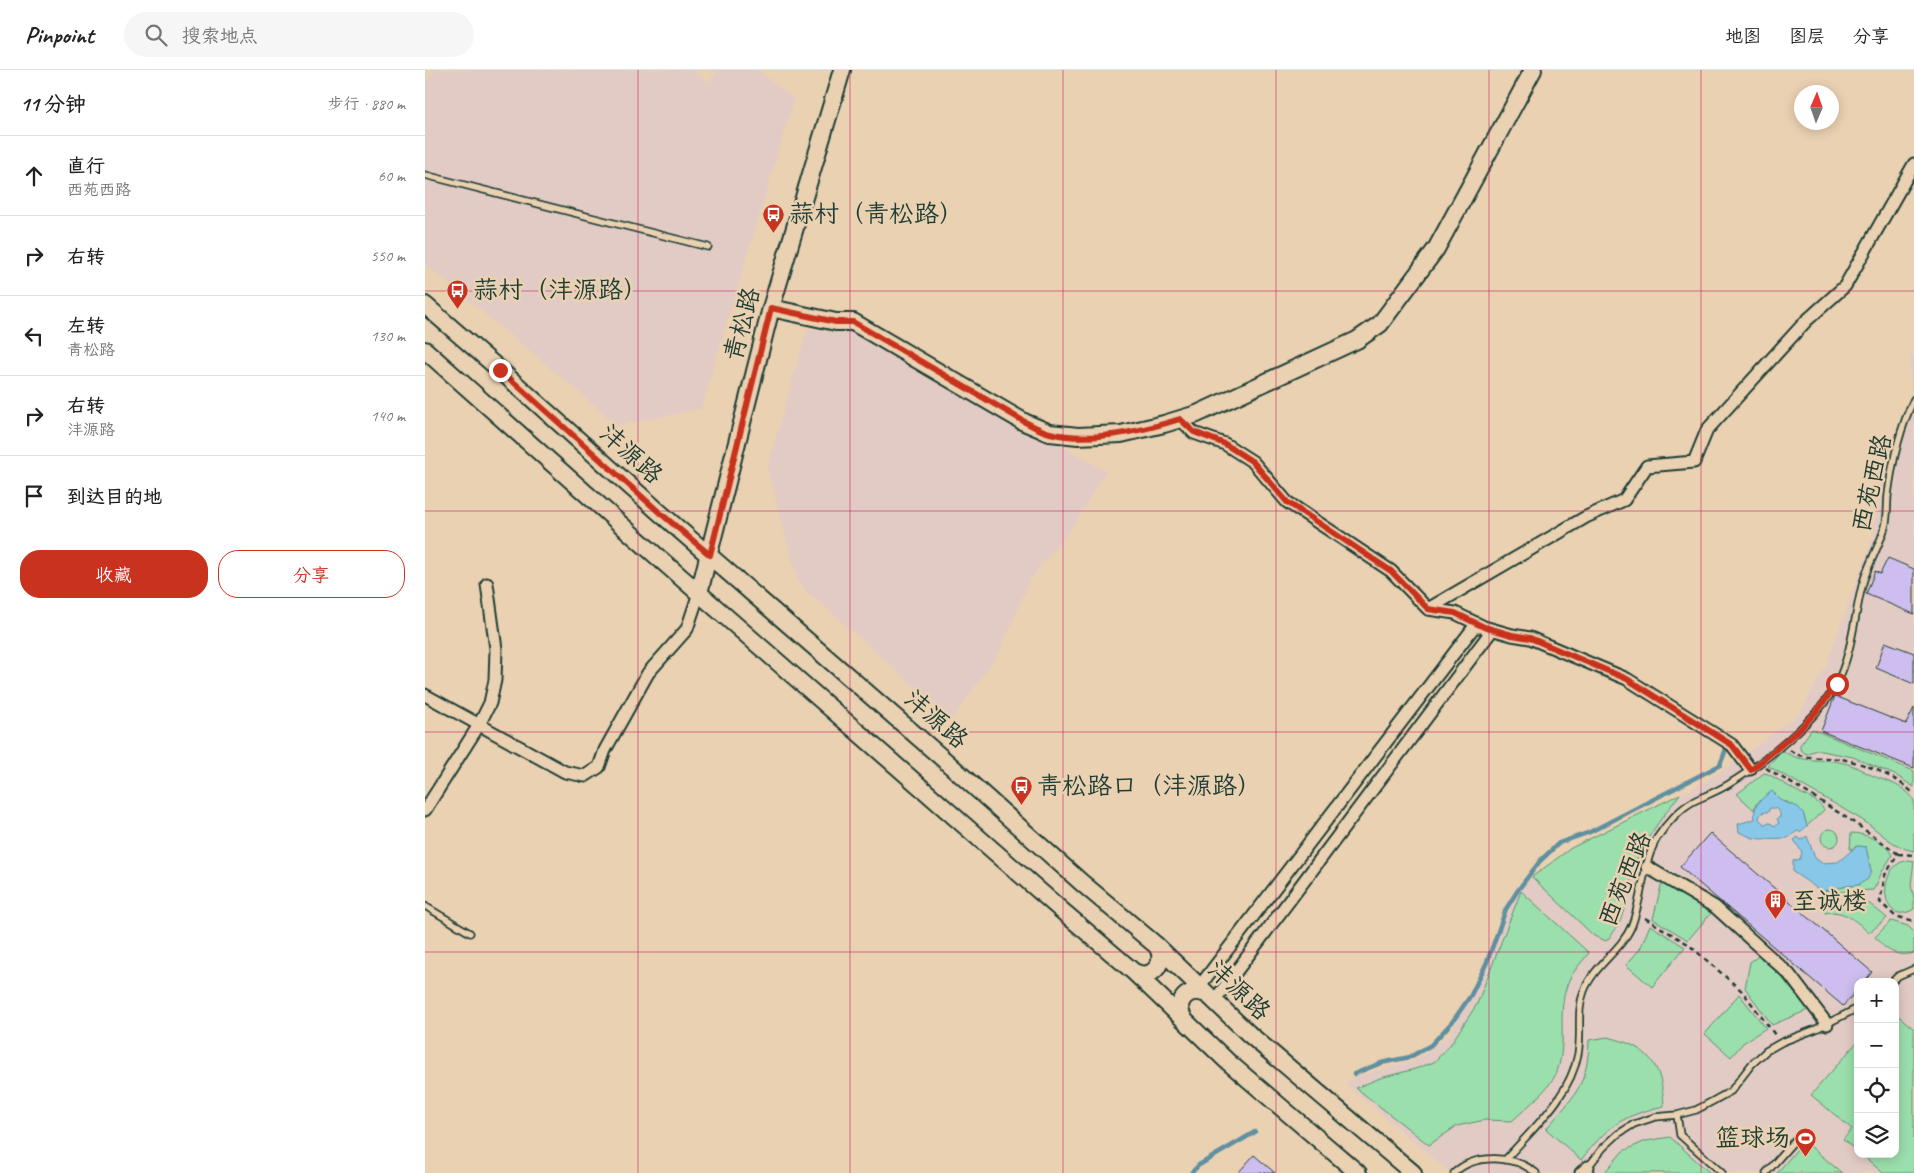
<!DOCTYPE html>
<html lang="zh">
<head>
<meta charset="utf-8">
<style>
	:root { --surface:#fff; --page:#f6f6f6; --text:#222; --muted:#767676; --line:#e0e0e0; --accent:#c8321e }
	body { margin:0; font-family:Caveat,"LXGW WenKai TC",sans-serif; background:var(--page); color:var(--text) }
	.controls { position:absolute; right:15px; bottom:15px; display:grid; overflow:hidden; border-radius:10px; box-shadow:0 2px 12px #0003 }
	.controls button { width:45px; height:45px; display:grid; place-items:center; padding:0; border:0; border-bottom:1px solid var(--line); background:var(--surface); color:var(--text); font:25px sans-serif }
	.compass { position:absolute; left:1369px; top:15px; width:45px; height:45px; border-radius:50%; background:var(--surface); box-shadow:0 2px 12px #0003; rotate:2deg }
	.stop { position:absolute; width:15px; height:15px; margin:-11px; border:4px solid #c8321e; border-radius:50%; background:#fff }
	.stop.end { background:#c8321e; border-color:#fff; box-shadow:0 1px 5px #0008 }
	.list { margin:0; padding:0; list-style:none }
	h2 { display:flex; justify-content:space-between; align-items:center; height:65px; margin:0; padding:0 20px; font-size:21px }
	h2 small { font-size:16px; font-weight:400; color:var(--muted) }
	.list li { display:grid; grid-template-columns:32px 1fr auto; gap:15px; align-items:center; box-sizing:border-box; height:80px; padding:0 20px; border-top:1px solid var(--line) }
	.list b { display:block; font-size:19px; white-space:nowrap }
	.list p { margin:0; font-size:16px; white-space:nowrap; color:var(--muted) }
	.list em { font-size:16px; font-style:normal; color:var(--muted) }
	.actions { display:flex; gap:10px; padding:15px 20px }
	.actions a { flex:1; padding:11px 0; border:1px solid var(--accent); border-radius:20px; text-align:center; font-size:18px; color:var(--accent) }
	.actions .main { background:var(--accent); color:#fff }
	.icon { flex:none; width:28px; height:28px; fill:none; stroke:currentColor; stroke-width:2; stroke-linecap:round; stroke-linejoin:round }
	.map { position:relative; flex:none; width:1489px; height:1103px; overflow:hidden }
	header { display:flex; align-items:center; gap:30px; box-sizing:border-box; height:70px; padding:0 25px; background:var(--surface); border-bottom:1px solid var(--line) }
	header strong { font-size:24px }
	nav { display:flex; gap:28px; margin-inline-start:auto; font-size:18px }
	.search { width:350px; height:45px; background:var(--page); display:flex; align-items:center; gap:12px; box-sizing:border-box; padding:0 18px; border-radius:28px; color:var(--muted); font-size:19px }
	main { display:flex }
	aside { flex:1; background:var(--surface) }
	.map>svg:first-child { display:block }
	.built { fill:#e2cbc4; fill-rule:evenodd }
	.green { fill:#9adfac; stroke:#5c8e70 }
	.water { fill:#89c7e9; stroke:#5f90a1; fill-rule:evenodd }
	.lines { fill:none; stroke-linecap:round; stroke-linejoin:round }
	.stream { stroke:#5f90a1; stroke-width:4.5 }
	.building { fill:#cebeef; stroke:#1f3d34 }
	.lane-casing { stroke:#1f3d34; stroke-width:9 }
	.street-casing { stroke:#1f3d34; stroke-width:15 }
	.secondary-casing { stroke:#1f3d34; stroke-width:20 }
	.path { stroke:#1f3d34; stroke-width:2.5; stroke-dasharray:5 4; stroke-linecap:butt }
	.lane { stroke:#ead1b2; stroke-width:5.5 }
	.street { stroke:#ead1b2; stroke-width:11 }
	.secondary { stroke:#ead1b2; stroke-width:16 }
	.route { stroke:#c8321e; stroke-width:6 }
	.grid { fill:none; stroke:#c2185b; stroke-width:1; stroke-opacity:0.55 }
	.labels { text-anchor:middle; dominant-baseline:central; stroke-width:5; stroke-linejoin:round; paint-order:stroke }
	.poi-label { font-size:25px; fill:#1f3d34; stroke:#ead1b2; text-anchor:start }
	.street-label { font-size:25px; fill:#1f3d34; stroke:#ead1b2 }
</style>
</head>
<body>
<header>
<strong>Pinpoint</strong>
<div class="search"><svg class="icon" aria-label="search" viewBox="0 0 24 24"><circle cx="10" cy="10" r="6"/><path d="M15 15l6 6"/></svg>搜索地点</div>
<nav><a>地图</a><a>图层</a><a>分享</a></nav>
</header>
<main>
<aside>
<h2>11 分钟<small>步行 · 880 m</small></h2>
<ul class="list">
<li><svg class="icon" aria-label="ahead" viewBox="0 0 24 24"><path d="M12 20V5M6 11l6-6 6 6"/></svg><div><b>直行</b><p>西苑西路</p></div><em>60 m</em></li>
<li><svg class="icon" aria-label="right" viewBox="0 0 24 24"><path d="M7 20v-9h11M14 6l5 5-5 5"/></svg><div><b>右转</b></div><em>550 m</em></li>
<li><svg class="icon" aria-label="left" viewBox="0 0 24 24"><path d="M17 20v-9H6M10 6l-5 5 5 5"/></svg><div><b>左转</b><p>青松路</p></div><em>130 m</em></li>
<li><svg class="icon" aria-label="right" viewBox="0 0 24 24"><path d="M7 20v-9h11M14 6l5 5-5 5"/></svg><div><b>右转</b><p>沣源路</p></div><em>140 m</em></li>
<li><svg class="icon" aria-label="arrive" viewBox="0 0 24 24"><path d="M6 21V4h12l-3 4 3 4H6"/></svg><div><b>到达目的地</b></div></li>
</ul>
<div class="actions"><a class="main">收藏</a><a>分享</a></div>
</aside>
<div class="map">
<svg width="1489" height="1103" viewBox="0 0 1489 1103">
	<rect width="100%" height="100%" fill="#ead1b2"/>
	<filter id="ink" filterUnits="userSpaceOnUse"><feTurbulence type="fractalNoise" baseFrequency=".02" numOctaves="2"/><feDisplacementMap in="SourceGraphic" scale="10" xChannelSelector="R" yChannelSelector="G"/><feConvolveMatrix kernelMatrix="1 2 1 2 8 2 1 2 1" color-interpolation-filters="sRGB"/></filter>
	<g filter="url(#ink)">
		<!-- built -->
		<path class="built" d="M 9,0 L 267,0 L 283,12 L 294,0 L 332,0 L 369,29 L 276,339 L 193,355 L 0,194 L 0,15 Z
			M 382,259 L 438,261 L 681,401 L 645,461 L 605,509 L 576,580 L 527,650 L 374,514 L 342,398 Z
			M 1484,284 L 1489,287 L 1489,1103 L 1026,1103 L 920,1014 L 932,1006 L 989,991 L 1025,965 L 1077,854 L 1094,821 L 1103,810 L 1146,778 L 1268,718 L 1299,700 L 1375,643 L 1401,595 L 1448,468 L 1456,393 L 1487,328 ZM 1433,912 L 1470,912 L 1470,1084 L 1433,1084 Z"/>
		<!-- green -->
		<path class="green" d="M 1387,659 L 1489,701 L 1489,717 L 1472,706 L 1428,687 L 1391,680 L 1381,684 L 1375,679 L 1375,675 Z
			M 1357,680 C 1378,695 1396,687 1419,693 C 1429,695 1436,700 1444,704 C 1458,711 1482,715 1489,731 C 1489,739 1489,771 1489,781 C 1468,778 1454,760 1437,750 C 1406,731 1374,714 1343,696 Z
			M 1339,703 L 1343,704 C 1352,709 1360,714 1368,719 C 1379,726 1393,729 1399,740 L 1382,756 L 1378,743 L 1362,732 L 1357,731 L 1347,722 L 1331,734 L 1329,740 L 1312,724 Z
			M 1255,724 C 1241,743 1224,763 1214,785 C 1201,813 1204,850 1181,871 L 1169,866 L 1107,807 L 1146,778 Z
			M1396 768a9 9 0 1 1 18 0a9 9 0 1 1-18 0Z
			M 1426,763 C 1441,763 1460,772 1467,785 C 1464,791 1461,795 1458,800 C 1454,807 1453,814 1448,820 L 1415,822 L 1396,828 L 1396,821 C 1409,819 1420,816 1433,815 L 1446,801 L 1441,777 L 1432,776 L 1425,780 Z
			M 1484,790 L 1489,791 L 1486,815 L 1489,828 L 1489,839 C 1458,858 1452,808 1473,794 C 1475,792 1481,791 1484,790 Z
			M 1237,812 L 1287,842 L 1263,870 L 1228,849 Z
			M 1096,821 L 1164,883 C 1157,892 1146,903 1142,915 C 1132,942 1142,972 1133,999 C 1128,1016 1100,1039 1087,1051 L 1060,1050 L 1032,1056 L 1004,1075 L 931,1018 L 955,1008 L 990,999 L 1009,992 L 1025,975 L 1052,934 Z
			M 1428,831 L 1445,834 L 1462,848 L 1444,863 C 1431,851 1419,839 1400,843 L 1397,838 Z
			M 1466,851 L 1483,856 L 1489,862 L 1489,883 C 1472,888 1460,880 1450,867 Z
			M 1225,855 L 1260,877 L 1227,917 L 1201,895 L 1215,879 Z
			M 1335,885 L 1351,900 L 1383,940 L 1347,955 L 1320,918 L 1325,892 Z
			M 1314,924 L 1341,958 L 1318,973 L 1306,987 L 1280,964 Z
			M 1470,943 L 1489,959 L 1489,1103 L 1458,1103 L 1436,1084 L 1470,1084 Z
			M 1183,967 C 1225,977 1237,995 1239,1036 C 1196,1046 1183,1056 1156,1090 L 1121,1059 C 1149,1026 1163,1016 1164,970 Z
			M 1433,971 L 1433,1082 L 1418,1070 L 1427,1059 L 1386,1025 Z
			M 1245,1067 L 1285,1103 L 1179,1103 L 1198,1081 L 1221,1071 Z
			M 1379,1071 L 1417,1103 L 1352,1103 Z"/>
		<!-- water -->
		<path class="water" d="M 1347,721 L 1357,731 L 1373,737 L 1378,743 L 1382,756 L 1375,762 L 1372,761 L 1363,768 L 1336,769 L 1328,768 L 1314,762 L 1313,754 L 1330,749 C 1327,736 1337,728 1347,721 ZM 1345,738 L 1350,738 L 1355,742 L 1355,747 L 1352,749 L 1354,753 L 1350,756 L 1345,753 L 1339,754 L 1334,749 C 1335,743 1337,742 1343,742 Z
			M 1382,766 L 1390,788 L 1397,793 L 1413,792 L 1432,776 L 1441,777 L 1446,801 L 1443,809 L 1433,815 L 1421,816 L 1411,819 L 1396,821 L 1368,802 L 1368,791 L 1375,789 L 1377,782 L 1369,770 L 1373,767 L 1376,770 Z"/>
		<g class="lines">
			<!-- stream -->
			<path class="stream" d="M 929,1004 L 956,993 L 985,987 L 1006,975 L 1028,951 L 1046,925 L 1062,892 L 1081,839 L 1093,820 L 1115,791 L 1134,773 L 1165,762 L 1295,695 L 1303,674
				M 766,1103 L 774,1095 L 830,1062"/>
		</g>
		<!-- building -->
		<path class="building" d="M 1463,488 L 1489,499 L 1489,544 L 1441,524 L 1450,501 L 1455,504 Z
			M 1460,572 L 1489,583 L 1489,614 L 1451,598 Z
			M 1410,626 L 1481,654 L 1489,638 L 1489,698 L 1396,661 Z
			M 1285,763 L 1447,902 L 1439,912 L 1433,912 L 1433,919 L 1418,936 L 1255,797 Z
			M 829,1085 L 850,1103 L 813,1103 Z"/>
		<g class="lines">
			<defs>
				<path id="lane" d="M 0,105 L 283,177
					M 0,836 L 45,863
					M 1467,912 L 1473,906 L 1489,899
					M 1252,1045 L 1255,1065 L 1297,1103
					M 1080,1090 C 1108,1058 1145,1027 1153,984 C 1157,962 1151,942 1159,921 C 1169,895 1197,880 1207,855 C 1217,829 1218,792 1232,768 C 1241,754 1256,737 1271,730 C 1282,725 1293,721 1304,714 C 1337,694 1395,648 1412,613 C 1427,583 1429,548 1437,516 C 1442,496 1454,477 1460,457 C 1463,447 1462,435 1463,425 C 1467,393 1475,358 1489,329
					M 1163,1097 L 1178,1078 L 1193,1064 L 1209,1054 L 1230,1047 L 1252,1045 L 1271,1040 L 1288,1031 L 1306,1021 L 1326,995 L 1341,981 L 1357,972 L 1391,959 L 1433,938
					M 1029,1103 C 1050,1083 1089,1085 1111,1103
					M 1341,1103 L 1370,1070"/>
				<path id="street" d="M 755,349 L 769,363 L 800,374 L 828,392 L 862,432 L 966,501 L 1003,539 L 1161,447 L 1199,430 L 1222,396 L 1269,392 L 1282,360 L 1381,251 L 1420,216 L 1489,94
					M 1003,539 L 1030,543 L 1059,557 L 1087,565 L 1105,568 L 1202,609 L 1307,675 L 1325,699
					M 0,625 L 140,702 L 160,706 L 174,697 L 180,680 L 223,603 L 262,559 L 274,523
					M 0,740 L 54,655 L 65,633 L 70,610 L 71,579 L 62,514
					M 1222,797 L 1290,837 L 1364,904 L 1402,954
					M 774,917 L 1049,557 L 1059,557 L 1065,563 L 789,931
					M 1156,1103 L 1163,1097"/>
				<path id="secondary" d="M 0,235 L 75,300 L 234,442 L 516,687 L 657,813 L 732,876 L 824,964 L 988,1103
					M 346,238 L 411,252 L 428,252 L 599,352 L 625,363 L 653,366 L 696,364 L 739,354 L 772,344 L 932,270 L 955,254 L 1011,179 L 1108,0
					M 0,280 L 211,468 L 635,839 L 709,902 L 802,991 L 933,1103
					M 274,523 L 346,238 L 417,0
					M 709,902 C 727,911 742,893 732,876
					M 759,949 C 748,932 763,916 781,924"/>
			</defs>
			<!-- lane casing -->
			<use href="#lane" class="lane-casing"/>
			<!-- street casing -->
			<use href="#street" class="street-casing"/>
			<!-- secondary casing -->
			<use href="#secondary" class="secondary-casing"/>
			<!-- path -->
			<path class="path" d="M 1365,680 C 1377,691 1404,686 1421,690 C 1444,695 1472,707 1489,724
				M 1341,698 C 1386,725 1431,752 1473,784 L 1460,805 L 1455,832 L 1470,846 L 1489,851
				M 1473,784 L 1489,785
				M 1220,848 L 1263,874 L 1318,922 L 1350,965"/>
			<!-- lane -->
			<use href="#lane" class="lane"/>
			<!-- street -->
			<use href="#street" class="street"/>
			<!-- secondary -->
			<use href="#secondary" class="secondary"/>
		</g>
	</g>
	<g class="lines" filter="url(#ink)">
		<!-- route -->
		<path class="route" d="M 75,300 L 234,442 L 285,485 L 346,238 L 411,252 L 428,252 L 600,352 C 608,356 616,361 625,363 C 664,373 717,361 755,349 L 769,362 L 800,374 L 828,392 L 862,432 L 966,501 L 1003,539 L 1030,543 L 1059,557 L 1087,565 L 1105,568 L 1202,609 L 1307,675 L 1326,700 L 1374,660 L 1393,640 L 1412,614"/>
	</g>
	<!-- grid -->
	<path class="grid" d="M 213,0 L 213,1103M 425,0 L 425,1103M 638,0 L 638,1103M 851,0 L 851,1103M 1064,0 L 1064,1103M 1276,0 L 1276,1103M 0,221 L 1489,221M 0,441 L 1489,441M 0,662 L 1489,662M 0,882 L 1489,882"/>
	<!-- icons -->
	<defs>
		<symbol id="bus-pin" viewBox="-11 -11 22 30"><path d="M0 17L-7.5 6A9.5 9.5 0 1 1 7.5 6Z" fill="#c8321e" stroke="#ead1b2"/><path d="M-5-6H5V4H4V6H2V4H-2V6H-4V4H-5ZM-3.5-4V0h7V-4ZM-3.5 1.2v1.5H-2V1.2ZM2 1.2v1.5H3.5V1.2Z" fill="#fff"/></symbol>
		<symbol id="building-pin" viewBox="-11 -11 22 30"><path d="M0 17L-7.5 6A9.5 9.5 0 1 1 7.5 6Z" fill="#c8321e" stroke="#ead1b2"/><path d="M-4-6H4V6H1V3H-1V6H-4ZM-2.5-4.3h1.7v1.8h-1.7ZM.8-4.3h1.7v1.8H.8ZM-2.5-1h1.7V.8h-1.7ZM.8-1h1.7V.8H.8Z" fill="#fff"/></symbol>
		<symbol id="stadium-pin" viewBox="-11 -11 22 30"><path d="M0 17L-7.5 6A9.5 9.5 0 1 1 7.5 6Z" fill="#c8321e" stroke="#ead1b2"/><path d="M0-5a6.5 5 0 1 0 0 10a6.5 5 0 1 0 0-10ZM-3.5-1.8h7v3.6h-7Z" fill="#fff"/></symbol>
	</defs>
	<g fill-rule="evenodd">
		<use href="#bus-pin" x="336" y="132" width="25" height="34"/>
		<use href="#bus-pin" x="20" y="208" width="25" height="34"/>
		<use href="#bus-pin" x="584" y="704" width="25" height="34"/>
		<use href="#building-pin" x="1338" y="818" width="25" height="34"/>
		<use href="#stadium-pin" x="1368" y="1056" width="25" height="34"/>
	</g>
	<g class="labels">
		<!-- poi labels -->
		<g class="poi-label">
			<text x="364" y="144">蒜村（青松路）</text>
			<text x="48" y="220">蒜村（沣源路）</text>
			<text x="612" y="716">青松路口（沣源路）</text>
			<text x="1367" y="831">至诚楼</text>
			<text x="1365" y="1068" text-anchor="end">篮球场</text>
		</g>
		<!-- street labels -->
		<g class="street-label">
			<text transform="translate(317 254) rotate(-75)">青松路</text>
			<text transform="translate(206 384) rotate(42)">沣源路</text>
			<text transform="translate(1447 413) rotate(-77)">西苑西路</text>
			<text transform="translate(511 649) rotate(41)">沣源路</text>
			<text transform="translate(1200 809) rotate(-68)">西苑西路</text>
			<text transform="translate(814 920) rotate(43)">沣源路</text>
		</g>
	</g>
</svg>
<div class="controls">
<button>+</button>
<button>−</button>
<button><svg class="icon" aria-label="locate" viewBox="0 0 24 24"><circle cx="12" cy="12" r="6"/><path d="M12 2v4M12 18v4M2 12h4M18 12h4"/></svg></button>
<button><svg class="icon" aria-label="layers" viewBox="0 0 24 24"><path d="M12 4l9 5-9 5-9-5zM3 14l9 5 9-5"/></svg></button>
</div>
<svg class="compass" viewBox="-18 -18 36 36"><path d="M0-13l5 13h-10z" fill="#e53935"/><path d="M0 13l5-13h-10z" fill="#767676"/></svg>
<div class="stop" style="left:1412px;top:614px"></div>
<div class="stop end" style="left:75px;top:300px"></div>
</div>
</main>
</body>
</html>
